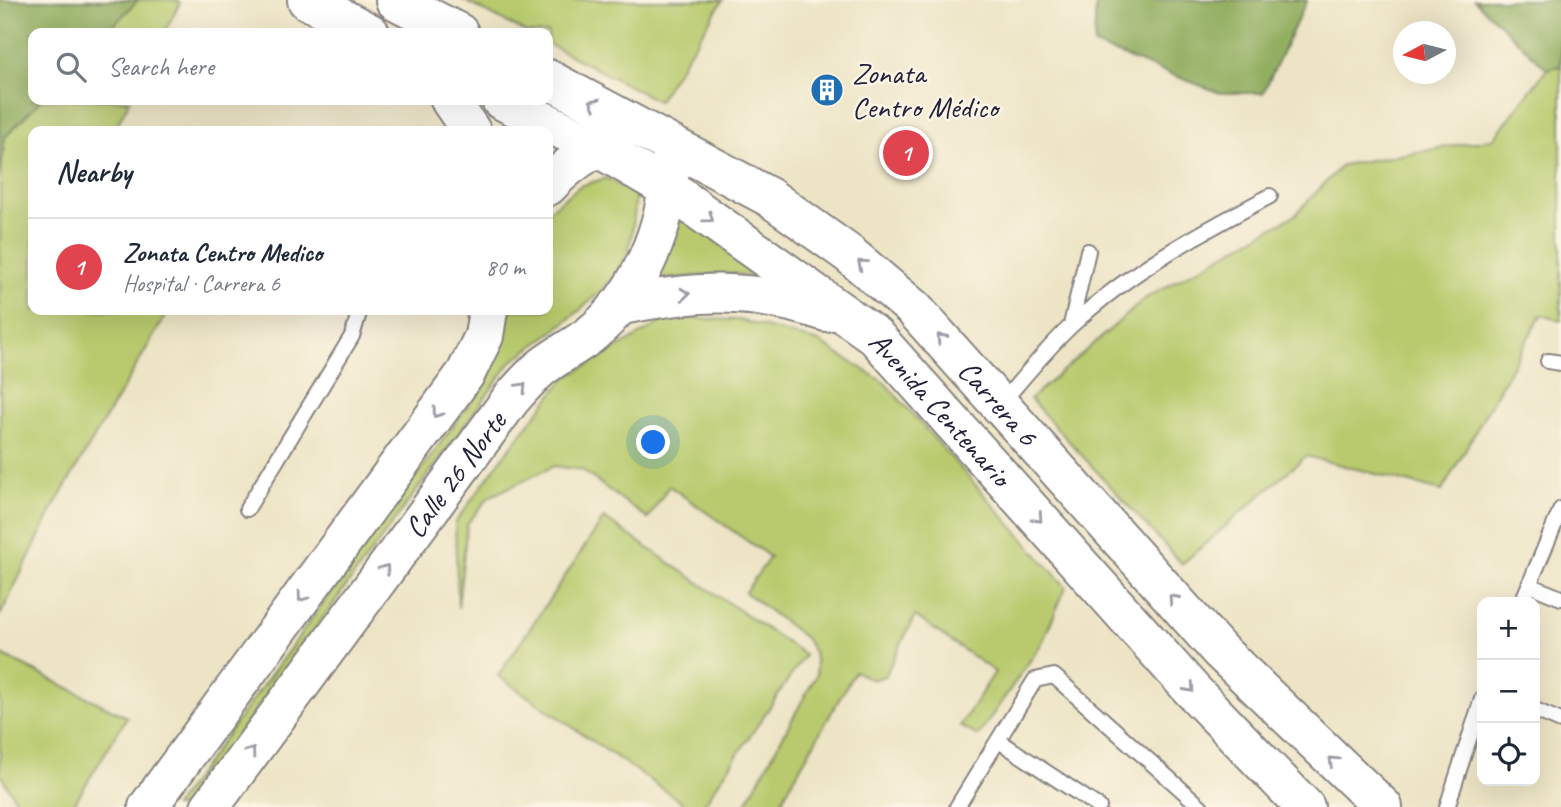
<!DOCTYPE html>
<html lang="en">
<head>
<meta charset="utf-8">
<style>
	:root { --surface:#fff; --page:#f6f6f7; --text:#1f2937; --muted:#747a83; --line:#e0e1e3; --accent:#0f766e }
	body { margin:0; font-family:Caveat,sans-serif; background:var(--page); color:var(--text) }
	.controls { position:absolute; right:21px; bottom:21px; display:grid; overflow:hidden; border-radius:14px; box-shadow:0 7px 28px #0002 }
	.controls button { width:63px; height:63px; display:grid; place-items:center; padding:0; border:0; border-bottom:2px solid var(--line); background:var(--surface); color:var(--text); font:35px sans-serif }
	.compass { position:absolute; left:1393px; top:21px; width:63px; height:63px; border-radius:50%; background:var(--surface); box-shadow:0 7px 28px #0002; rotate:263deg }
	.you { position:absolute; left:654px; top:443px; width:24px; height:24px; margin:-18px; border:5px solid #fff; border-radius:50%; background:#1a73e8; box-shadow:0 0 0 10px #1a73e833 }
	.badge { display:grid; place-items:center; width:46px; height:46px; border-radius:50%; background:var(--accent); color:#fff; font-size:23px; font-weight:700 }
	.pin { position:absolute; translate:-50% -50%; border:4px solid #fff; box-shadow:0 2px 7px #0006 }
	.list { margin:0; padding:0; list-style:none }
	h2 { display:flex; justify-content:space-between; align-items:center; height:91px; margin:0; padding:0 28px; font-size:30px }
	h2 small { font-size:23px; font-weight:400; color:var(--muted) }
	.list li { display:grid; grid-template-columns:46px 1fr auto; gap:21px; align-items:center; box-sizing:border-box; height:98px; padding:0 28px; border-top:2px solid var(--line) }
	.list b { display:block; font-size:26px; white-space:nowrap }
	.list p { margin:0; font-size:23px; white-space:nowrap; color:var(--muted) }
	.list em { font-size:23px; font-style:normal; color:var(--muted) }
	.icon { flex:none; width:38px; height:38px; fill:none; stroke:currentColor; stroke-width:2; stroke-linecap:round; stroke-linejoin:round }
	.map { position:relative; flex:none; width:1561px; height:807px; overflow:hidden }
	.search { position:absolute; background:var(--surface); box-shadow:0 7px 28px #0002; left:28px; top:28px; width:525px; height:77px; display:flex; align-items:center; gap:18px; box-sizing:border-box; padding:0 24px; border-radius:14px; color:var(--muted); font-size:26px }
	.panel { position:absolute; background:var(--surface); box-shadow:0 7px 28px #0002; left:28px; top:126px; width:525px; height:189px; border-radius:14px }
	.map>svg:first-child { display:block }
	.green { fill:#b8ca6d; stroke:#6d7654; stroke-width:2 }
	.forest { fill:#92ae60; stroke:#5a684e; stroke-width:2 }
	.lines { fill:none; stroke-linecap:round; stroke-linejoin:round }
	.lane-casing { stroke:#888380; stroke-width:18 }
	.secondary-casing { stroke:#888380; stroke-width:42 }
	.lane { stroke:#fff; stroke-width:14 }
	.secondary { stroke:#fff; stroke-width:38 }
	.oneway { stroke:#9c9ca7 }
	.labels { text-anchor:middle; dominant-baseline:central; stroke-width:5; stroke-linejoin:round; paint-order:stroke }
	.poi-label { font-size:30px; fill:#22223b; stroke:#fcf5e5; text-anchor:start }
	.street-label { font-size:30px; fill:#22223b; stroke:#fcf5e5 }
</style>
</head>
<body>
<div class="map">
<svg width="1561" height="807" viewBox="0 0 1561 807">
	<rect width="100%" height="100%" fill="#fcf5e5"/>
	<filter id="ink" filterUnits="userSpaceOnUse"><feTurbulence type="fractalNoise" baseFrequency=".0143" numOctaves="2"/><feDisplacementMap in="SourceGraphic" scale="14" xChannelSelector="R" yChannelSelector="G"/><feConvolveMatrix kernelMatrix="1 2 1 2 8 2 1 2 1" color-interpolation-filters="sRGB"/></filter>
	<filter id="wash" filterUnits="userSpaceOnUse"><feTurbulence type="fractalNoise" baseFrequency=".00686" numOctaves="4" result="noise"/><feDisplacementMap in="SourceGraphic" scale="28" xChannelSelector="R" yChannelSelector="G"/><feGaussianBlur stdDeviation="1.57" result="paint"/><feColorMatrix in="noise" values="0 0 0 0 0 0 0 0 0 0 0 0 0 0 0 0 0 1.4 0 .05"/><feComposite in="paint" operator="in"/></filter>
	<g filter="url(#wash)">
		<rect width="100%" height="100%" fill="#ede4c5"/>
		<!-- green -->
		<path class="green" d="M 138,0 L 175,0 L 180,3 L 164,33 L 106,33 Z
			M 463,0 L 723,0 L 658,101 L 548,44 L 548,33 L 527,33 Z
			M 1561,66 L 1561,321 L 1541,315 L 1442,491 L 1306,456 L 1182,564 L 1030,399 L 1146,298 L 1295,215 L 1342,165 L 1493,139 L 1547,69 Z
			M 41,100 L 130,100 L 114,131 L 33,131 L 33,310 L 169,310 L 54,506 L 0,616 L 0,176 L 5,137 Z
			M 606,178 L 636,194 C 634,215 633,240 625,259 C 609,294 543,339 511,362 L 184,807 L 174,807 L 489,377 L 510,310 L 548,310 L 548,211 L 580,186 Z
			M 673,214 L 782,282 L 733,273 L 652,280 Z
			M 669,318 L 740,320 L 819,342 L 885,383 L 1066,587 L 1042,643 L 978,736 L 960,726 L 995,672 L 915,616 L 885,676 L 872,680 L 855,671 L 778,807 L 744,807 L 817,674 L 814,652 L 805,638 L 745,592 L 770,557 L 669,486 L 648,519 L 582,470 L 554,466 L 489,497 L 467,524 L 458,608 L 455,523 L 496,466 L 564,379 Z
			M 604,518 L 805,655 L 702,807 L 689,807 L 498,676 Z
			M 0,654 L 127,717 L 72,807 L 20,807 L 0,774 Z"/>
		<!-- forest -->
		<path class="forest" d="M 0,0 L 138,0 L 106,33 L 33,33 L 33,100 L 41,100 L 5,137 L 0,176 Z
			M 1096,0 L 1307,0 L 1263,93 L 1220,93 L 1094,45 Z
			M 1474,0 L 1561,0 L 1561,66 L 1547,69 Z"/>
	</g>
	<g filter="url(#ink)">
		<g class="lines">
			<defs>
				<path id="lane" d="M 1071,325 L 1088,251
					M 1548,361 L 1561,363
					M 1000,405 C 1023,378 1046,349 1072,325 C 1131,270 1200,233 1270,196
					M 247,509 L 352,336 L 360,310
					M 1529,585 L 1561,598
					M 1522,602 L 1561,509
					M 1535,710 L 1561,721
					M 999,741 L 1099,807
					M 957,807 L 1035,680 L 1054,676 L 1201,807
					M 1447,807 L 1482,699"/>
				<g id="secondary">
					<path d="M 307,0 L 370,33"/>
					<path d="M 395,0 L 459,33"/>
					<path id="s1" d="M 548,79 L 769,197 L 849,254 L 914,309 L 1220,651 L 1383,807"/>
					<path d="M 450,100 L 471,131"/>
					<path id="s2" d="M 501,100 L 597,147 L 669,189 L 875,336 L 1193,691 L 1305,807"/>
					<path d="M 548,186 C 567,165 590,150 616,138"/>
					<path d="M 618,306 C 694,290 751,287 826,312"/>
					<path d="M 148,807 L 466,373 L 484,336 L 488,310"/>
					<path id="s3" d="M 210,807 L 511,399 C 520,389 530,377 541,368 C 556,356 574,347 590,335 C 640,295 667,227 670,165"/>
				</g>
			</defs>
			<!-- lane casing -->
			<use href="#lane" class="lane-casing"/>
			<!-- secondary casing -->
			<use href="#secondary" class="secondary-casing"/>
			<!-- lane -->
			<use href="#lane" class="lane"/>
			<!-- secondary -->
			<use href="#secondary" class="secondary"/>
		</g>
		<!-- one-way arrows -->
		<defs><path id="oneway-chevron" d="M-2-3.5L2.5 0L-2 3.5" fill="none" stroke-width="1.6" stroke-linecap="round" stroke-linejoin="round" transform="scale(1.75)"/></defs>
		<g class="oneway">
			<use href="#oneway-chevron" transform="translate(594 103) rotate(-153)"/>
			<use href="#oneway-chevron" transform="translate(709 218) rotate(36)"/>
			<use href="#oneway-chevron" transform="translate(862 264) rotate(-140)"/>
			<use href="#oneway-chevron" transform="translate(685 294) rotate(-6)"/>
			<use href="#oneway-chevron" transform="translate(941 338) rotate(-132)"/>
			<use href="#oneway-chevron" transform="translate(522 387) rotate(-46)"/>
			<use href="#oneway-chevron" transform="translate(437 413) rotate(126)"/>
			<use href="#oneway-chevron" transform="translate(1038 518) rotate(48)"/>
			<use href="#oneway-chevron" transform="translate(385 569) rotate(-54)"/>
			<use href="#oneway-chevron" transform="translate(302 597) rotate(126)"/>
			<use href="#oneway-chevron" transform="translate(1173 599) rotate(-132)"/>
			<use href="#oneway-chevron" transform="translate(1190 688) rotate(48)"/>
			<use href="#oneway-chevron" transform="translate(251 752) rotate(-54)"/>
			<use href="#oneway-chevron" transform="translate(1333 761) rotate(-137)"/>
		</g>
	</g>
	<!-- icons -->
	<defs>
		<symbol id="building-disc" viewBox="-11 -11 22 22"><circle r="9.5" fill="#1f6fb2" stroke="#fcf5e5"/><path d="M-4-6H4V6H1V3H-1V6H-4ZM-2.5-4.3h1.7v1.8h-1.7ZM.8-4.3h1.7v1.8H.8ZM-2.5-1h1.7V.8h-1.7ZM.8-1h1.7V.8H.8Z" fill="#fff"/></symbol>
	</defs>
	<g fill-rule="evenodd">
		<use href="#building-disc" x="808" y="71" width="38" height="38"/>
	</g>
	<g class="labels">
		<!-- poi labels -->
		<g class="poi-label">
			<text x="852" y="73">Zonata<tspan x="852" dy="34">Centro Médico</tspan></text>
		</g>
		<!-- street labels -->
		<g class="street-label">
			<text stroke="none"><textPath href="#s1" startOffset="560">Carrera 6</textPath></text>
			<text stroke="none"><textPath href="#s2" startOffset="541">Avenida Centenario</textPath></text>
			<text stroke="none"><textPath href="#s3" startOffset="413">Calle 26 Norte</textPath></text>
		</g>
	</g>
</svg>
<div class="controls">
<button>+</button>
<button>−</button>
<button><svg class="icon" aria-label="locate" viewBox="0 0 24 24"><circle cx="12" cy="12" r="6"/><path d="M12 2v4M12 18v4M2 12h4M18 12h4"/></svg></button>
</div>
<svg class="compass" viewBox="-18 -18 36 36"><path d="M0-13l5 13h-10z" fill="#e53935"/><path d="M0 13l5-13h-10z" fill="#747a83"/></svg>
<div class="you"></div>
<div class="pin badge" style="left:906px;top:153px;background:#e0444e">1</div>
<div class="search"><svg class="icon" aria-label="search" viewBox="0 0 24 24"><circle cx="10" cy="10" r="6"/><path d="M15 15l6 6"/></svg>Search here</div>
<section class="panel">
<h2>Nearby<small></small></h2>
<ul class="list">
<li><span class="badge" style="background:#e0444e">1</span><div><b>Zonata Centro Medico</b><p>Hospital · Carrera 6</p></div><em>80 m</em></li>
</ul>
</section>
</div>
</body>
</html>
